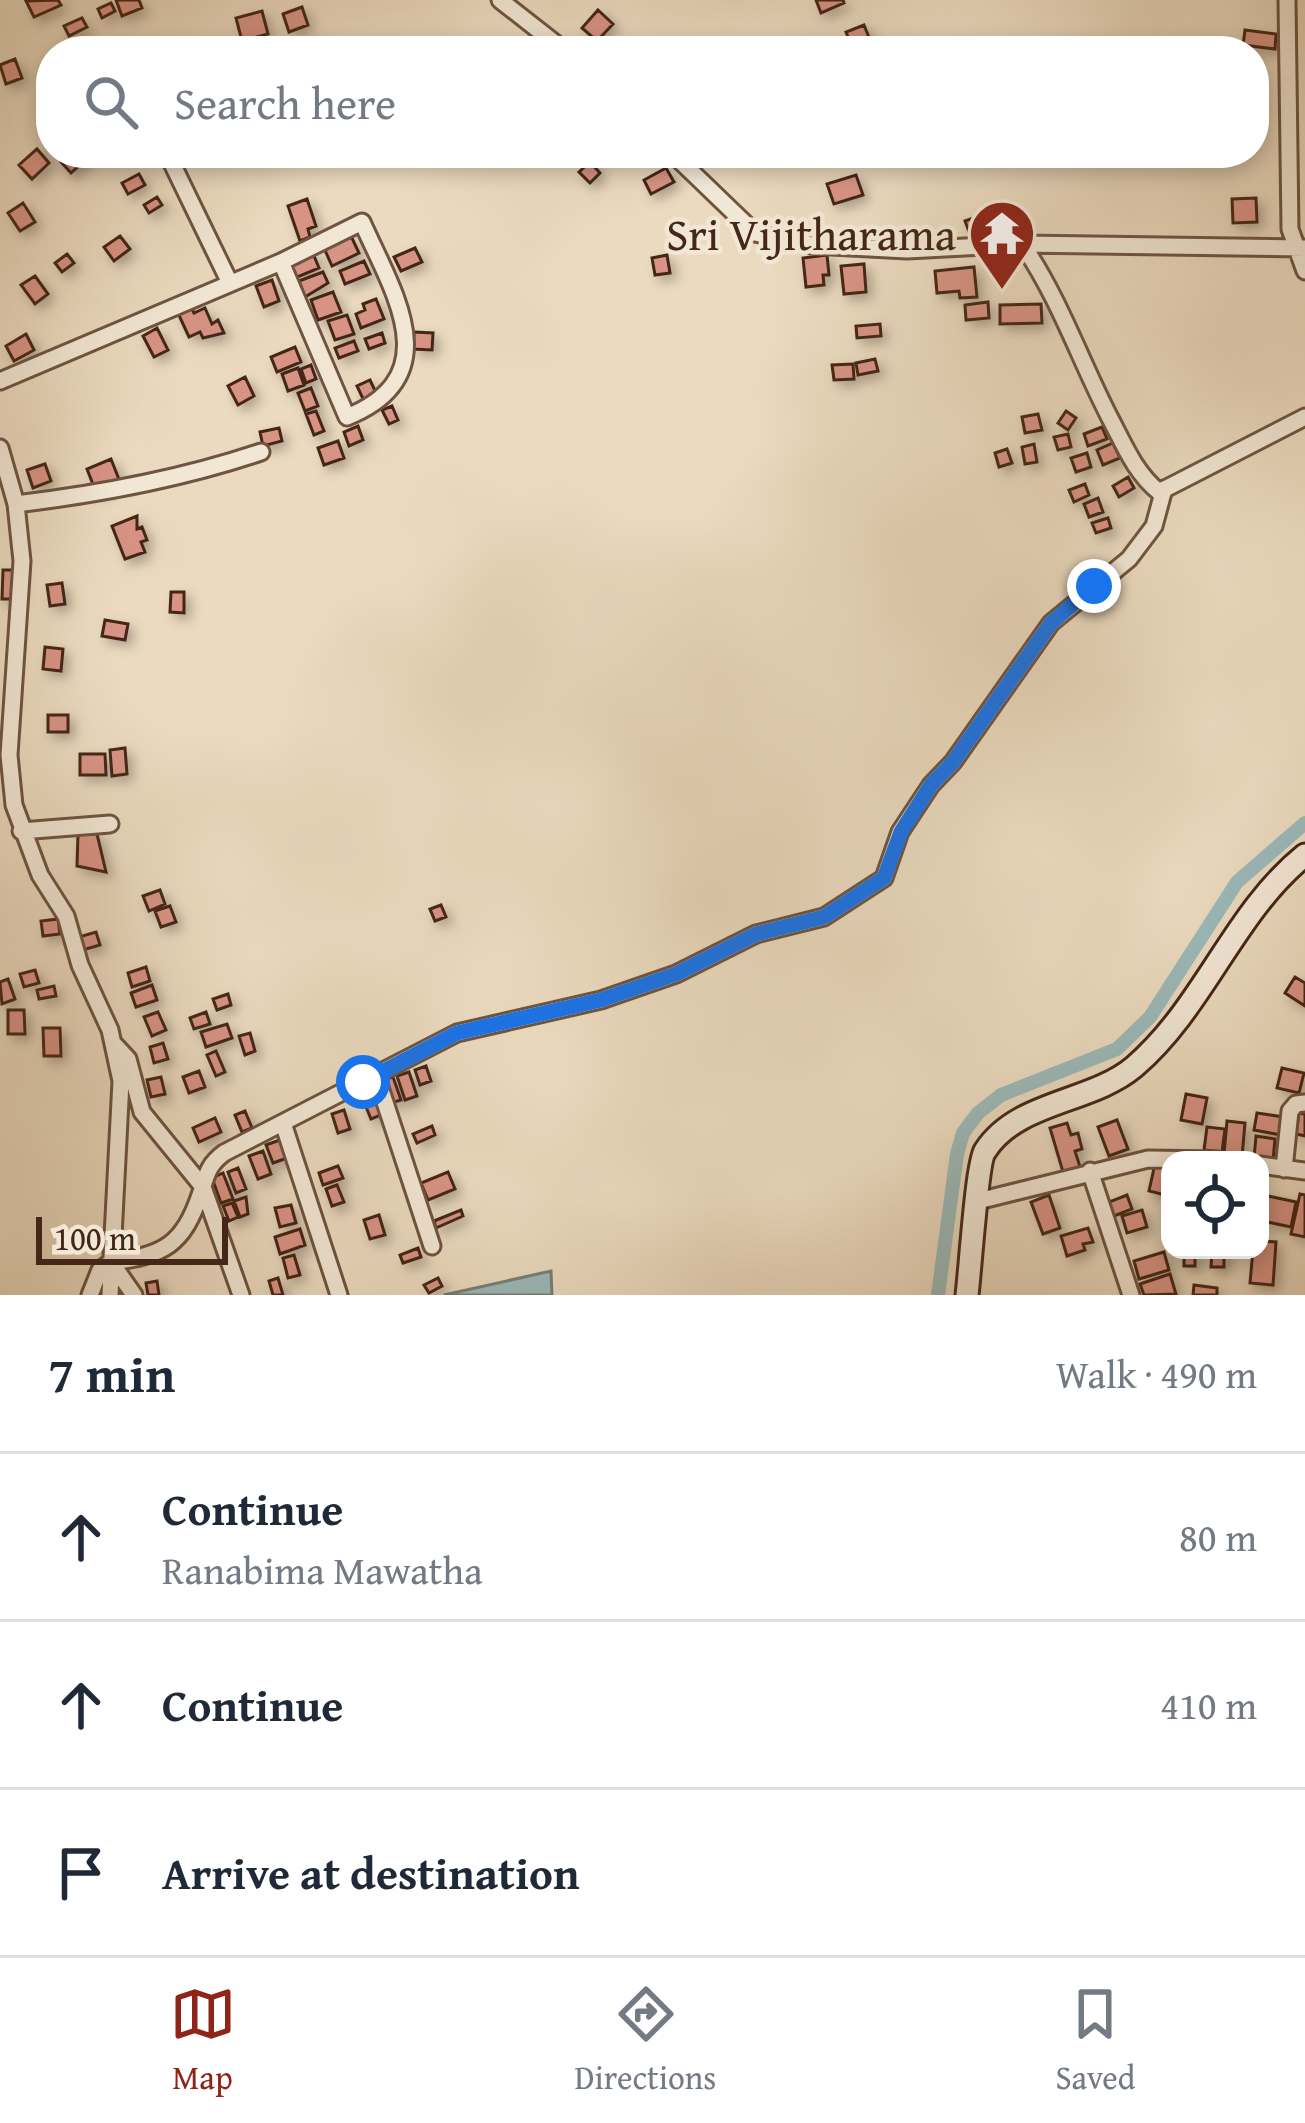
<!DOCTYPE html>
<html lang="en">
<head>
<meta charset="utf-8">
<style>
	:root { --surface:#fff; --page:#f2f2f3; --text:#1f2937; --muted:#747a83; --line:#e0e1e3; --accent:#8f2418 }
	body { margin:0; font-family:"Gentium Book Plus",serif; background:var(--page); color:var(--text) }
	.controls { position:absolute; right:36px; bottom:36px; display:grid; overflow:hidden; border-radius:24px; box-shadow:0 6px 18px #0003 }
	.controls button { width:108px; height:108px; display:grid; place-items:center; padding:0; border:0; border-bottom:3px solid var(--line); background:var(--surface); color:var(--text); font:60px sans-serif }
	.scale { position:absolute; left:36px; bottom:30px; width:192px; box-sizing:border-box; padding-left:12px; border:6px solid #442717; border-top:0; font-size:33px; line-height:42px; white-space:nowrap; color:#442717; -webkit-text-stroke:9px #f2e7d5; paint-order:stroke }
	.stop { position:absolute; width:36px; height:36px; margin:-27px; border:9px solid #1a73e8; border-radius:50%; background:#fff }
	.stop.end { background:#1a73e8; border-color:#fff; box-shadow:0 3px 12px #0008 }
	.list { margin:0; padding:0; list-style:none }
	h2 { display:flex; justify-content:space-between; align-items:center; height:156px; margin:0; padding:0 48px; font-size:51px }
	h2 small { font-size:39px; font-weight:400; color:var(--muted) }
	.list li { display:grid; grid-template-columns:78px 1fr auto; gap:36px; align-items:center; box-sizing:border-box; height:168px; padding:0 48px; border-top:3px solid var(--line) }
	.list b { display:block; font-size:45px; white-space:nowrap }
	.list p { margin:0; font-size:39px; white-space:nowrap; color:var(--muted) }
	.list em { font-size:39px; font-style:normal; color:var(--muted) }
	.icon { flex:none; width:66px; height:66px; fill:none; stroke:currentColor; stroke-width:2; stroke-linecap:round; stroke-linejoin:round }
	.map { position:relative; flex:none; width:1305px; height:1295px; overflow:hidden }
	.search { position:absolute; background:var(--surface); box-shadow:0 6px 18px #0003; left:36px; right:36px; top:36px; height:132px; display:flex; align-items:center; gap:30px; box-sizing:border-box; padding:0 42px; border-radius:48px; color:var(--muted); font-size:45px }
	.sheet { height:660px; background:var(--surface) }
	nav { display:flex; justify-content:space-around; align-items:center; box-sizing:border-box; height:168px; border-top:3px solid var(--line); background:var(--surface); font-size:33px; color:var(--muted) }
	nav a { display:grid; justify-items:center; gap:6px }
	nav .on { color:var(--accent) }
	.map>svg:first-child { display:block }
	.water { fill:#9bb9ba; stroke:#787f79; stroke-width:3 }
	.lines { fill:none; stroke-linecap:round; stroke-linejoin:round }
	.canal { stroke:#9bb9ba; stroke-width:14 }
	.building { fill:#d79384; stroke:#442717; stroke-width:3; filter:url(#shadow) }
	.street-casing { stroke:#6e5441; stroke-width:21 }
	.secondary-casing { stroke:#442717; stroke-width:27 }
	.street { stroke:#f2e7d5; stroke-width:15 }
	.secondary { stroke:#f2e7d5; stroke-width:21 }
	.route { stroke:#1a73e8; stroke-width:15 }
	.labels { text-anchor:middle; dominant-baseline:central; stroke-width:9; stroke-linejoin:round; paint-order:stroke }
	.poi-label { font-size:45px; fill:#442717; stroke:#f2e7d5; text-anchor:end }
</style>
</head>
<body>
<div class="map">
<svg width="1305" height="1295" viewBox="0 0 1305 1295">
	<defs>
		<filter id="shadow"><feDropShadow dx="5.5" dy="5.5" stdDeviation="6" flood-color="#0004"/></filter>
	</defs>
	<rect width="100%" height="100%" fill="#ebdabf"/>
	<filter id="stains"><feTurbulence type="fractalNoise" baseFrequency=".00167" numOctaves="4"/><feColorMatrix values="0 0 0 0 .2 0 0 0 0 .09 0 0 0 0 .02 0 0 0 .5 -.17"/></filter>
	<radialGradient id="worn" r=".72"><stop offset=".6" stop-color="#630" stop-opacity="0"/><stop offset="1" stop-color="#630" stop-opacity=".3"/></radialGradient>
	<!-- water -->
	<path class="water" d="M 551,1271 L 552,1295 L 444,1295 Z"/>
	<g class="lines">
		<!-- canal -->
		<path class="canal" d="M 938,1295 L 957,1154 L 963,1133 L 978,1113 L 1001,1095 L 1117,1049 L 1150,1017 L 1237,882 L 1305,823"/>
	</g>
	<!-- building -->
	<path class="building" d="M 58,0 L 61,5 L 34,17 L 26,1 Z
		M 116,0 L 139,0 L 142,8 L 122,16 Z
		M 816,0 L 843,0 L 844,3 L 821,13 Z
		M 111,3 L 115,11 L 102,18 L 98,9 Z
		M 302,7 L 308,25 L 289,32 L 283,14 Z
		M 598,10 L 613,24 L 597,41 L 582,28 Z
		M 262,11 L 268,34 L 242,41 L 236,18 Z
		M 82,18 L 87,27 L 69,36 L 64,26 Z
		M 864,25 L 870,40 L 852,47 L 846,32 Z
		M 1245,30 L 1276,34 L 1275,49 L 1243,45 Z
		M 15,59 L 22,78 L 6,84 L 0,65 Z
		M 37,149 L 49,163 L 32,179 L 19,165 Z
		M 72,153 L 81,153 L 87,159 L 71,173 L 61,162 Z
		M 590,162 L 600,173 L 590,183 L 579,172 Z
		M 666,168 L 674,182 L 651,194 L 644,180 Z
		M 139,174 L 145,185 L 128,194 L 122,183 Z
		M 856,175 L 863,195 L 834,204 L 827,184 Z
		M 157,197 L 162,205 L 149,213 L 144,205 Z
		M 1256,198 L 1257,222 L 1233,223 L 1232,199 Z
		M 307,199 L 316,226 L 308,229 L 310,237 L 300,241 L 288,206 Z
		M 23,203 L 35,222 L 20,231 L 8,213 Z
		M 988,213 L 994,228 L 971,237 L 965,221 Z
		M 120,236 L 130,249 L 114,261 L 104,247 Z
		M 351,236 L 359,253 L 332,266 L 324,248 Z
		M 415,248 L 422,262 L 401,271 L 394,257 Z
		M 312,251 L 319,268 L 295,278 L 289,261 Z
		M 67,254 L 74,263 L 62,272 L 55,263 Z
		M 667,255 L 670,273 L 655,275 L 652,258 Z
		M 827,255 L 829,275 L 823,275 L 824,285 L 806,287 L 803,258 Z
		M 364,261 L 370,274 L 345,284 L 340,271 Z
		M 864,264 L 866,292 L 844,294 L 841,266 Z
		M 974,267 L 977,297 L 960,298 L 959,291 L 937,293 L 935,271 Z
		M 323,272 L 328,283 L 305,297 L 299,281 Z
		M 35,276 L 48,294 L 35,304 L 21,285 Z
		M 272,280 L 279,301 L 264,307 L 256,286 Z
		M 333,292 L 341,312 L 318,320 L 311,300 Z
		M 376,299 L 384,319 L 361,328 L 356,314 L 365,310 L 363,304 Z
		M 988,302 L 989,318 L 966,320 L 965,305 Z
		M 1041,304 L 1042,323 L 1000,324 L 1000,305 Z
		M 190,305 L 194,313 L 205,308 L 212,324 L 218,320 L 224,333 L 203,338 L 200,332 L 189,337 L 177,311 Z
		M 347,315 L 354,334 L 335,340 L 328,321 Z
		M 880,324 L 881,336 L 857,338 L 856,326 Z
		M 157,328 L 168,350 L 154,357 L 143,336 Z
		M 414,332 L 433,333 L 432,350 L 413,349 Z
		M 382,333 L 385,343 L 369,349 L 365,339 Z
		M 26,334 L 34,350 L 14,361 L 6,346 Z
		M 354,341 L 358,351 L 339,358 L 335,348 Z
		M 295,347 L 301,362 L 277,372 L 271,357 Z
		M 875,359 L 878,371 L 858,375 L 856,363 Z
		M 853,364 L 854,379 L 834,380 L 832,365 Z
		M 311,365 L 316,379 L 306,383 L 301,369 Z
		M 298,368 L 304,385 L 288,391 L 282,374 Z
		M 245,377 L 254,396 L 238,405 L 228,386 Z
		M 370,380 L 378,397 L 365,403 L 357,386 Z
		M 311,388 L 318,406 L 305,411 L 298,393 Z
		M 392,406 L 398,420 L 389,424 L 382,410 Z
		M 316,411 L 324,431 L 314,435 L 306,414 Z
		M 1066,411 L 1076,418 L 1068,430 L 1058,423 Z
		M 1038,414 L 1042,430 L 1025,433 L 1022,417 Z
		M 358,426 L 363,440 L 349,446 L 344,432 Z
		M 1102,427 L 1107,439 L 1088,446 L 1084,434 Z
		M 279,428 L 282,441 L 263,446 L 260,432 Z
		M 1068,434 L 1071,447 L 1058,450 L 1054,437 Z
		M 338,441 L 344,458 L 324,465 L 318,448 Z
		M 1113,443 L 1120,458 L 1103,465 L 1097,450 Z
		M 1034,444 L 1037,462 L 1025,464 L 1022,447 Z
		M 1007,449 L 1012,463 L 999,467 L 995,453 Z
		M 1087,453 L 1091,467 L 1076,472 L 1071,458 Z
		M 111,459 L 120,482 L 96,492 L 87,469 Z
		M 45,464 L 51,481 L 33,488 L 27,470 Z
		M 1128,477 L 1134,488 L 1119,497 L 1113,486 Z
		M 1085,484 L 1089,495 L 1074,502 L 1069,490 Z
		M 1098,498 L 1103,512 L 1089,517 L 1084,504 Z
		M 137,516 L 137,529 L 142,527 L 147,540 L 141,542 L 145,552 L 125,559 L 112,526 Z
		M 1108,518 L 1111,528 L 1096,533 L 1092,523 Z
		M 3,570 L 15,570 L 14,599 L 2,599 Z
		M 62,583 L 65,604 L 50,606 L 47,585 Z
		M 171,592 L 184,592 L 184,613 L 170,612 Z
		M 105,620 L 128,624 L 125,640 L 102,636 Z
		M 45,647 L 63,649 L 61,671 L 43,669 Z
		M 48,715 L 68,715 L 68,732 L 48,732 Z
		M 125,748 L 127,774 L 112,776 L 110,750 Z
		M 80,754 L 105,754 L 106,775 L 80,775 Z
		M 78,834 L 97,834 L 106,872 L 77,866 Z
		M 160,890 L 165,904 L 149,911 L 143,896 Z
		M 441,905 L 446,917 L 435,921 L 430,909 Z
		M 170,906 L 176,922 L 161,927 L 155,911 Z
		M 58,919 L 60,934 L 43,936 L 41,921 Z
		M 96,932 L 100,945 L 83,950 L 79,937 Z
		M 146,967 L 150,981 L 132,987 L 128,973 Z
		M 35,970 L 39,983 L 24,987 L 20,974 Z
		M 1295,977 L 1305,983 L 1305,1006 L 1285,993 Z
		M 8,979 L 15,999 L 2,1004 L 0,982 Z
		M 152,985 L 157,1000 L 136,1007 L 131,993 Z
		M 54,986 L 56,996 L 39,999 L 37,990 Z
		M 228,994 L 231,1005 L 217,1010 L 213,999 Z
		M 8,1010 L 24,1010 L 25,1034 L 8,1034 Z
		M 158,1012 L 166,1030 L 152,1036 L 144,1017 Z
		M 206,1012 L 210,1024 L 194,1029 L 190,1018 Z
		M 227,1024 L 232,1038 L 206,1047 L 201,1032 Z
		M 43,1028 L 60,1028 L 61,1056 L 44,1056 Z
		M 250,1033 L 255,1051 L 245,1055 L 239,1036 Z
		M 163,1043 L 168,1059 L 154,1063 L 150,1047 Z
		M 216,1051 L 225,1072 L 216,1076 L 207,1055 Z
		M 426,1066 L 431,1081 L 420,1085 L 415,1070 Z
		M 1282,1068 L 1304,1073 L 1299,1093 L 1277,1088 Z
		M 199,1071 L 205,1087 L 189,1093 L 183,1077 Z
		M 409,1072 L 417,1096 L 405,1100 L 397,1076 Z
		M 161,1077 L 165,1094 L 151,1097 L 147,1080 Z
		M 393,1077 L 401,1100 L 391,1103 L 383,1080 Z
		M 1186,1094 L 1207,1098 L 1202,1124 L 1181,1120 Z
		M 375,1098 L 381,1115 L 371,1119 L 364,1102 Z
		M 344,1110 L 350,1129 L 338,1133 L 332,1114 Z
		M 245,1111 L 252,1128 L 242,1132 L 235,1115 Z
		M 1257,1113 L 1284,1117 L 1281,1135 L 1254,1130 Z
		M 1299,1113 L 1305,1114 L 1305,1136 L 1296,1134 Z
		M 215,1118 L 221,1132 L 199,1142 L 193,1128 Z
		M 1117,1120 L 1128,1149 L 1109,1156 L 1098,1127 Z
		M 1227,1121 L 1245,1123 L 1242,1157 L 1224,1154 Z
		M 1067,1123 L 1071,1135 L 1078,1133 L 1082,1149 L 1075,1151 L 1080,1167 L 1063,1172 L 1050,1128 Z
		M 432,1126 L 435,1135 L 417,1143 L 413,1134 Z
		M 1207,1127 L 1225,1129 L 1222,1152 L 1204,1150 Z
		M 1256,1136 L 1275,1139 L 1273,1161 L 1254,1158 Z
		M 280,1140 L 287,1158 L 273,1163 L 266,1145 Z
		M 263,1151 L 271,1174 L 258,1179 L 249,1156 Z
		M 1155,1164 L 1170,1167 L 1165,1195 L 1149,1191 Z
		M 338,1166 L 343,1178 L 323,1185 L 319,1173 Z
		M 238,1168 L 246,1189 L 236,1193 L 228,1172 Z
		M 448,1172 L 455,1189 L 428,1200 L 421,1183 Z
		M 223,1173 L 233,1199 L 221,1203 L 212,1178 Z
		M 337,1185 L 344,1202 L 332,1206 L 326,1189 Z
		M 1300,1194 L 1305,1195 L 1305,1237 L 1291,1234 Z
		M 1049,1195 L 1060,1228 L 1043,1234 L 1031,1202 Z
		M 1127,1195 L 1132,1209 L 1114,1216 L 1109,1202 Z
		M 1268,1196 L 1296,1202 L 1291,1227 L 1263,1221 Z
		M 246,1197 L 248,1214 L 240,1217 L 234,1201 Z
		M 232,1203 L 238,1217 L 229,1221 L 223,1206 Z
		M 291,1205 L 296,1223 L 280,1227 L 275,1208 Z
		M 461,1210 L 463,1216 L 436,1228 L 434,1221 Z
		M 1142,1210 L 1147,1227 L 1127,1233 L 1122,1216 Z
		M 379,1215 L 385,1235 L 370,1239 L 364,1220 Z
		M 1088,1228 L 1093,1242 L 1083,1244 L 1085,1250 L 1067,1256 L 1061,1236 Z
		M 300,1229 L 305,1245 L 280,1254 L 275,1237 Z
		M 1260,1241 L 1276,1242 L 1273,1285 L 1250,1283 L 1253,1250 L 1260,1250 Z
		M 418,1248 L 421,1257 L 403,1263 L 400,1255 Z
		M 1184,1250 L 1195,1250 L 1195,1266 L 1184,1266 Z
		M 1212,1250 L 1224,1250 L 1224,1267 L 1211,1267 Z
		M 1164,1252 L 1169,1270 L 1139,1279 L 1134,1261 Z
		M 294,1255 L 300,1275 L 288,1278 L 283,1258 Z
		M 1170,1274 L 1176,1294 L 1144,1295 L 1140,1284 Z
		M 278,1278 L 283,1295 L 273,1295 L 269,1281 Z
		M 438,1278 L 442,1286 L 429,1293 L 424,1285 Z
		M 157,1281 L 159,1295 L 148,1295 L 146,1283 Z
		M 1194,1285 L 1217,1288 L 1217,1295 L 1193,1295 Z"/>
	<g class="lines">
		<defs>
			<path id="street" d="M 500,0 L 565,51
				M 1287,0 L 1290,229 L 1305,271
				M 167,153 L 230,283
				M 672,153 L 755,233 L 812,245 L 907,250 L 1022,244 L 1305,248
				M 1022,244 C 1060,299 1081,363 1112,422 C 1126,449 1136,473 1159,492 L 1305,417
				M 0,381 L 281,262 L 362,222 C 393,292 449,376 347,417 L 281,262
				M 0,448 L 16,504 L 22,561 L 9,755 L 14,805 L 40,875 L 66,916 L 80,965 L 110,1030 L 121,1081 L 110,1295
				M 16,504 C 100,494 181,479 261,452
				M 21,831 L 110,824
				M 115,1045 L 128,1059 L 142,1112 L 203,1187 L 241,1295
				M 371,1078 L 379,1084 L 432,1246
				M 283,1123 L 339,1295
				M 1260,1165 L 1305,1171
				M 1284,1169 L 1290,1111 L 1296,1104 L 1305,1103
				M 1090,1171 L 1131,1295
				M 978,1201 L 1148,1159 L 1218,1160
				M 111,1262 C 164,1255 183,1246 201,1192 C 207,1174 208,1165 224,1153 L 457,1033 L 601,1000 L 676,974 L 756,934 L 824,917 L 884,878 L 900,832 L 931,785 L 953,762 L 1051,623 L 1129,559 L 1154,526 L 1164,489
				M 111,1262 L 134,1295
				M 90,1295 L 100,1270 L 111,1262"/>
			<path id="secondary" d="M 967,1295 C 970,1272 977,1162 985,1151 C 1017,1101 1091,1103 1134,1067 C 1205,1006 1233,913 1305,855"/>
		</defs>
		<!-- street casing -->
		<use href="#street" class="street-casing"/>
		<!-- secondary casing -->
		<use href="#secondary" class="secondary-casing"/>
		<!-- street -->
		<use href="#street" class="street"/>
		<!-- secondary -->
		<use href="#secondary" class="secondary"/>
	</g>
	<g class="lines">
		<!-- route -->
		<path class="route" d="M 363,1082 L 457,1033 L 601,1000 L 676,974 L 756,934 L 824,917 L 884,878 L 901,832 L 931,785 L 953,762 L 1051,623 L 1094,586"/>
	</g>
	<!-- icons -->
	<defs>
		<symbol id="temple-pin" viewBox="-11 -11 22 30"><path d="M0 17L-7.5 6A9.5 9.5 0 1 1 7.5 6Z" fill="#8f2418" stroke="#f2e7d5"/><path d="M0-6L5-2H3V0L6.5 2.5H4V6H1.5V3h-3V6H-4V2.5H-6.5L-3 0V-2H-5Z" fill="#fff"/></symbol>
	</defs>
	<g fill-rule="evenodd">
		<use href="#temple-pin" x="964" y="195" width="76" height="104"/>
	</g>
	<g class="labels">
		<!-- poi labels -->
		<g class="poi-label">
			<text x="956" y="233">Sri Vijitharama</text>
		</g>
	</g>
	<rect width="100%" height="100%" filter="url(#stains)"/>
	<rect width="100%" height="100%" fill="url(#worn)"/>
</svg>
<div class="controls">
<button><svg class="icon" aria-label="locate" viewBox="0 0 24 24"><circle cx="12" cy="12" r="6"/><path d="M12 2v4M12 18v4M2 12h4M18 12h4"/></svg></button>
</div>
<div class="scale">100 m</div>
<div class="stop" style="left:363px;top:1082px"></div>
<div class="stop end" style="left:1094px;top:586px"></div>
<div class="search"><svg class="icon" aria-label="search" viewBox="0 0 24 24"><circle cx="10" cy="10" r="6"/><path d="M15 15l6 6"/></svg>Search here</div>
</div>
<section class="sheet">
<h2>7 min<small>Walk · 490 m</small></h2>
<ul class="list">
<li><svg class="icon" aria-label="ahead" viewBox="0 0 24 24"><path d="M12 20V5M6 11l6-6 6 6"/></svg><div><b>Continue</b><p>Ranabima Mawatha</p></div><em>80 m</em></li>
<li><svg class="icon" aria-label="ahead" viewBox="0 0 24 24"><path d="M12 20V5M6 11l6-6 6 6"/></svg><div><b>Continue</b></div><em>410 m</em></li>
<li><svg class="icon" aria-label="arrive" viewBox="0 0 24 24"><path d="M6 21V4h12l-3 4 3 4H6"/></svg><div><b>Arrive at destination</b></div></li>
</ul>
</section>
<nav>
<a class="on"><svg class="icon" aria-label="map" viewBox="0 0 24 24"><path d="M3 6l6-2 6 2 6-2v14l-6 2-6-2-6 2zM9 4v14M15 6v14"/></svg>Map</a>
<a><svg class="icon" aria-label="directions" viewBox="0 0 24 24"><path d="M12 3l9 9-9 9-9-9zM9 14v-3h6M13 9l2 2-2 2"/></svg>Directions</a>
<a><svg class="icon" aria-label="saved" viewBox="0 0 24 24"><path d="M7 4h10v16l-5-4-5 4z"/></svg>Saved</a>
</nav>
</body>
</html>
